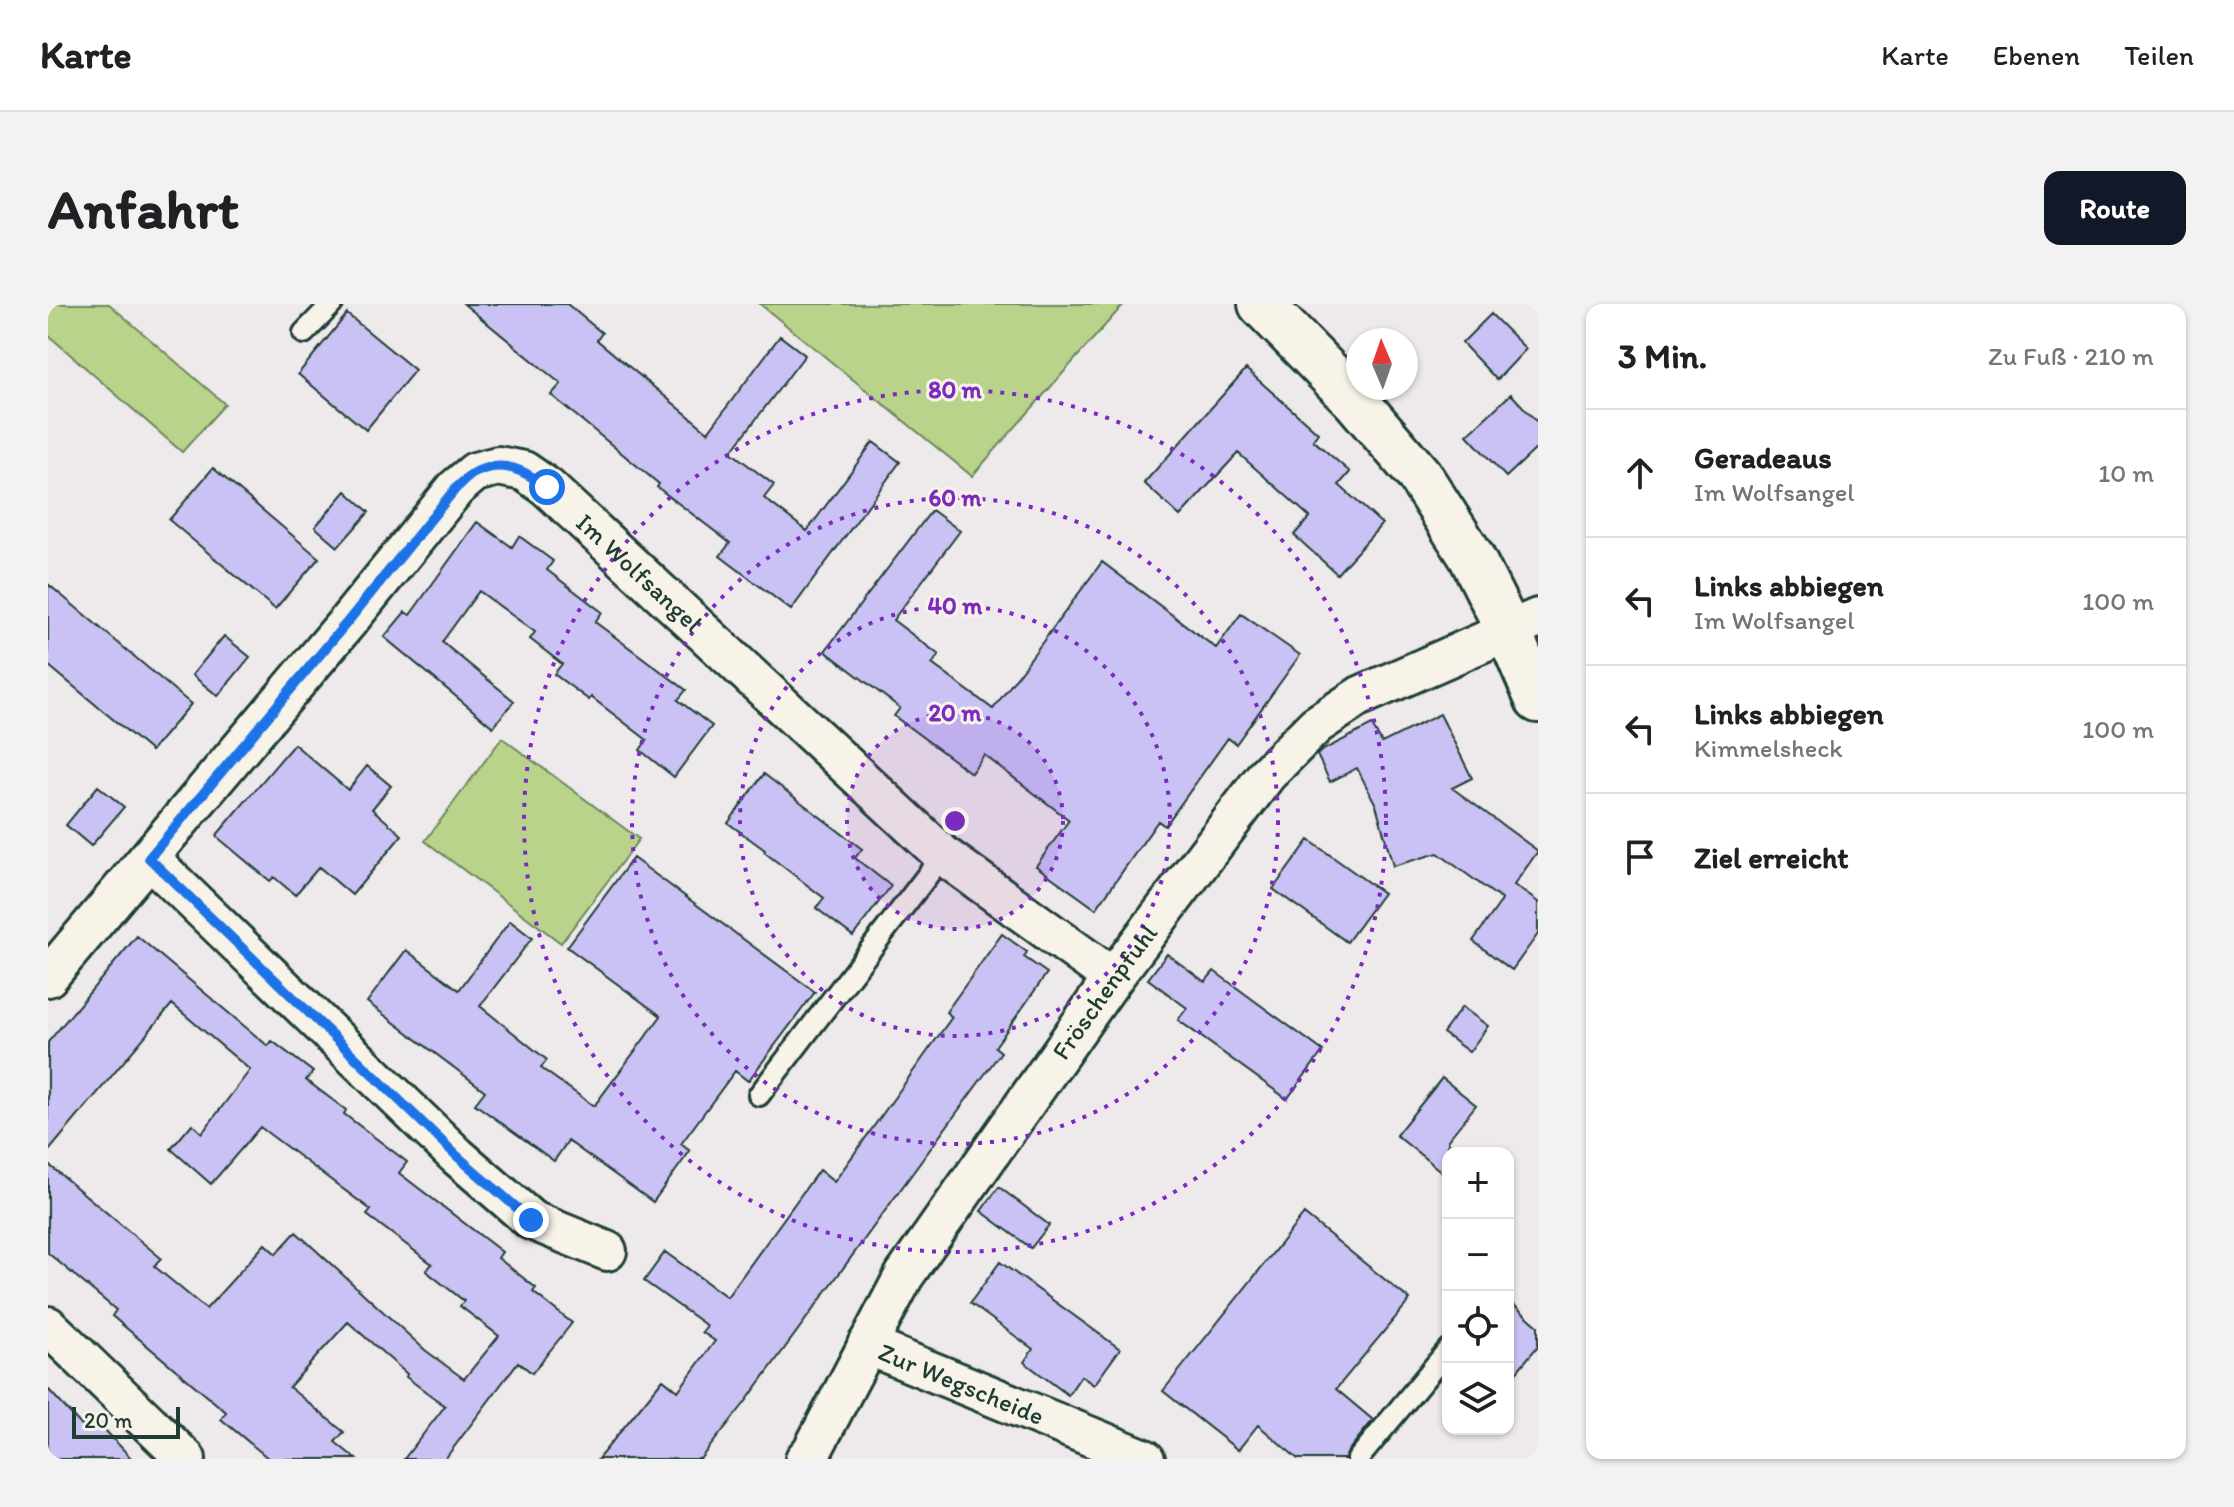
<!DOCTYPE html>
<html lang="de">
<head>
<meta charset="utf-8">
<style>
	:root { --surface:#fff; --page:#f2f2f2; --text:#202124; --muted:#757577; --line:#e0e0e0; --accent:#111827 }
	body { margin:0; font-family:Itim,sans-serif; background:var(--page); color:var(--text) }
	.controls { position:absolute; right:24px; bottom:24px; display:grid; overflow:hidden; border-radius:16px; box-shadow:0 2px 6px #0004 }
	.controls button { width:72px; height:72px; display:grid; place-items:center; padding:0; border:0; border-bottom:2px solid var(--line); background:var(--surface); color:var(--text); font:40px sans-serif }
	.compass { position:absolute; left:1298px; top:24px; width:72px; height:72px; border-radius:50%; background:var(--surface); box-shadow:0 2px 6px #0004; rotate:358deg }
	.scale { position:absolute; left:24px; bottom:20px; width:108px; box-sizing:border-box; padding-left:8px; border:4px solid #1f3d34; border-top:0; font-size:22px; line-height:28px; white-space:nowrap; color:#1f3d34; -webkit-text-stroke:6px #f7f3e8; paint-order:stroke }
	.stop { position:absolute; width:24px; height:24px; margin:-18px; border:6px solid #1a73e8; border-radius:50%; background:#fff }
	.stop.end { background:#1a73e8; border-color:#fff; box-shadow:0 2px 8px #0008 }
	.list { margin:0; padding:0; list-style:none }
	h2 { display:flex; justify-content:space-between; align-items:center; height:104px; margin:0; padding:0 32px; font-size:34px }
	h2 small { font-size:26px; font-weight:400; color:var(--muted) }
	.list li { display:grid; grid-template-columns:52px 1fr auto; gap:24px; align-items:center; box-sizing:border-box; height:128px; padding:0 32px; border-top:2px solid var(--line) }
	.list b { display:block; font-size:30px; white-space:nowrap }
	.list p { margin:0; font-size:26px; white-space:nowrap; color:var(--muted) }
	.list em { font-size:26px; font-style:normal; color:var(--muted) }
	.icon { flex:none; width:44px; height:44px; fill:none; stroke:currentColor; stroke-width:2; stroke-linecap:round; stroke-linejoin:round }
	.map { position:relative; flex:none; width:1490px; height:1155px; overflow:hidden; border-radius:16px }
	header { display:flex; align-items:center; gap:48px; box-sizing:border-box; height:112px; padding:0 40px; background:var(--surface); border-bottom:2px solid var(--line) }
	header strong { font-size:38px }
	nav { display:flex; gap:44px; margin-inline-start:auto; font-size:28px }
	.intro { display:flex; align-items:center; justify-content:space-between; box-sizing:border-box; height:192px; padding:0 48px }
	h1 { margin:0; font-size:56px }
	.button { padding:20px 36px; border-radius:16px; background:var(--accent); color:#fff; font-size:28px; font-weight:700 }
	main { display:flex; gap:48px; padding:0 48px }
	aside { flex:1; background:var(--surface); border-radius:16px; box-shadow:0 2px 6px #0004 }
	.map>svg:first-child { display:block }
	.green { fill:#bad38a; stroke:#6c885f; stroke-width:2 }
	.building { fill:#cac2f4; stroke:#1f3d34; stroke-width:2 }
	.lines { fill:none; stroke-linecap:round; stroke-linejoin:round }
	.service-casing { stroke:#1f3d34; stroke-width:26 }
	.minor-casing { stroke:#1f3d34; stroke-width:44 }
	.tertiary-casing { stroke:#1f3d34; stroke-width:50 }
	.service { stroke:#f7f3e8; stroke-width:20 }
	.minor { stroke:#f7f3e8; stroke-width:38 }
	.tertiary { stroke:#f7f3e8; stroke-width:44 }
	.route { stroke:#1a73e8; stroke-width:10 }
	.ring { fill:none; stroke:#7b2cbf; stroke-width:4; stroke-dasharray:4 8 }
	.labels { text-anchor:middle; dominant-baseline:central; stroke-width:6; stroke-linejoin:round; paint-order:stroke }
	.street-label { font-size:26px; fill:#1f3d34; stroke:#f7f3e8 }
	.centre { fill:#7b2cbf; stroke:#f7f3e8; stroke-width:4 }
	.ring-label { font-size:24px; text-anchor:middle; font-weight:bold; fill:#7b2cbf; stroke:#f7f3e8; stroke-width:6; stroke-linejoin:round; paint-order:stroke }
</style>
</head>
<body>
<header>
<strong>Karte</strong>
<nav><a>Karte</a><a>Ebenen</a><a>Teilen</a></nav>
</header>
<div class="intro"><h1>Anfahrt</h1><a class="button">Route</a></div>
<main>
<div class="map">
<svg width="1490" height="1155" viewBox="0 0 1490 1155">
	<rect width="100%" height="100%" fill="#eee9ea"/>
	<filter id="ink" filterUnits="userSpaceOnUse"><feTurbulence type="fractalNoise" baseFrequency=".0125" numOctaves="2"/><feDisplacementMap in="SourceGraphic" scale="16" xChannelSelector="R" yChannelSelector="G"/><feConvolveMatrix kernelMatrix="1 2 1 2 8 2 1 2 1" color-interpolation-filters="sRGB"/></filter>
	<g filter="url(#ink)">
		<!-- green -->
		<path class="green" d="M 0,0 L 61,0 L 177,100 L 134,148 L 0,31 Z
			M 712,0 L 1075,0 L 1075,1 L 924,172 Z
			M 454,434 L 591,535 L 513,639 L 377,537 Z"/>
		<!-- building -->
		<path class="building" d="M 416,0 L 519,0 L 554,29 L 549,36 L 660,128 L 732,32 L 757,51 L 683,148 L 726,181 L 716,194 L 759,227 L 825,138 L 852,158 L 743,306 L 672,252 L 682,239 L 609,183 L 611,180 L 503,91 L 513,80 Z
			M 299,10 L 367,66 L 318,126 L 250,70 Z
			M 1443,10 L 1478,45 L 1449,76 L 1414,39 Z
			M 1198,65 L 1270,129 L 1265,136 L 1302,168 L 1291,181 L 1334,220 L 1289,270 L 1246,231 L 1262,213 L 1190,149 L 1132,212 L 1096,179 Z
			M 1463,90 L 1490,119 L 1490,143 L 1458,173 L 1419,131 Z
			M 165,164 L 271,254 L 227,305 L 121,216 Z
			M 298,187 L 321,208 L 290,243 L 267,223 Z
			M 884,206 L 912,227 L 845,316 L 891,351 L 884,360 L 945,405 L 1054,258 L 1168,344 L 1193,310 L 1252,351 L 1188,440 L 1180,434 L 1117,522 L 1110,517 L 1048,605 L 988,562 L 1021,516 L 936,451 L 923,469 L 846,412 L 852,404 L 777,347 Z
			M 429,218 L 464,243 L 471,232 L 505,257 L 499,266 L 554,308 L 547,318 L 638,386 L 630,396 L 664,422 L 626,473 L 592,446 L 599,436 L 543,393 L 541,396 L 506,370 L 514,360 L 482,335 L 487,328 L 431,287 L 394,338 L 466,397 L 445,423 L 336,333 L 357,308 L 362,311 Z
			M 0,280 L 143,400 L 103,447 L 0,361 Z
			M 176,332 L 202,353 L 170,392 L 144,371 Z
			M 1392,410 L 1424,474 L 1404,484 L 1490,547 L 1466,581 L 1490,598 L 1490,630 L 1464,666 L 1425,637 L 1454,596 L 1390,549 L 1345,562 L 1328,501 L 1309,464 L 1282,478 L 1269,451 L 1273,447 L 1324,421 L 1334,439 Z
			M 246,440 L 300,486 L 319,462 L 343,482 L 324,505 L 354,531 L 304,591 L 271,563 L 247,591 L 226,573 L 222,577 L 168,532 Z
			M 716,470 L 814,545 L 807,554 L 843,582 L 805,632 L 768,604 L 776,594 L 716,548 L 717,546 L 680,519 Z
			M 50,482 L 76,503 L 43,542 L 18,521 Z
			M 1261,536 L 1335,589 L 1299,638 L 1225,585 Z
			M 585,554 L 767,688 L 700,777 L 687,767 L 633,840 L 642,847 L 605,898 L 520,837 L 506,857 L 427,800 L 437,787 L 319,698 L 358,646 L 411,686 L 462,617 L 484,634 L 432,702 L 499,756 L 493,764 L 546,802 L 613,712 L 519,643 Z
			M 954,630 L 979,648 L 976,653 L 999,669 L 947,743 L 953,748 L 696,1100 L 652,1155 L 550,1155 L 615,1075 L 630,1087 L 667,1037 L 654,1028 L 659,1022 L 596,977 L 617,948 L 679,993 L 771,866 L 786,878 L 904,713 L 898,708 Z
			M 89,632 L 220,742 L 224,737 L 265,768 L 258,776 L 298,806 L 296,810 L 359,858 L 351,869 L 454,948 L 450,954 L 488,984 L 485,988 L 524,1019 L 484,1069 L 470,1058 L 397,1155 L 356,1155 L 397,1102 L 358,1073 L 359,1070 L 300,1018 L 241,1083 L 296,1128 L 287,1138 L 308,1155 L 221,1155 L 173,1115 L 178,1108 L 64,1012 L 68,1006 L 0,949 L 0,860 L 113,954 L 106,962 L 158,1005 L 217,940 L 228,950 L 248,928 L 377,1046 L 416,1075 L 451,1032 L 412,1002 L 416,997 L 378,967 L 384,960 L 319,911 L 323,906 L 212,823 L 163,880 L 123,845 L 144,820 L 154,829 L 202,766 L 124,700 L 0,848 L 0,738 Z
			M 1119,650 L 1157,678 L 1166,667 L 1275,747 L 1239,795 L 1130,716 L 1139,704 L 1100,675 Z
			M 1414,703 L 1440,722 L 1421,748 L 1395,729 Z
			M 1394,774 L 1428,801 L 1400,836 L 1400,873 L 1348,831 Z
			M 951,883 L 1001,921 L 983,944 L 933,907 Z
			M 1256,910 L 1362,996 L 1288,1085 L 1325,1116 L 1300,1147 L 1297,1155 L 1250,1155 L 1210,1121 L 1190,1146 L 1115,1087 Z
			M 952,958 L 1072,1045 L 1046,1081 L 1033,1072 L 1020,1091 L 976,1058 L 985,1045 L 922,999 Z
			M 1460,996 L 1490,1022 L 1490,1042 L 1460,1078 Z
			M 0,1085 L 34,1122 L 44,1112 L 84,1155 L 0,1155 Z"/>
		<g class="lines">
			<defs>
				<path id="service" d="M 256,29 L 284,0
					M 711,791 L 895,551
					M 1310,1155 L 1400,1046"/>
				<g id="minor">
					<path d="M 101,554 L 409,852 L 483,916 L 559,947"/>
					<path id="s1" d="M 0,673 L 301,316 L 408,184 L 427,168 L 450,162 L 476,167 L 499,183 L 895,551 L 1065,674"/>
					<path d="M 0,1022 L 138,1155"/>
					<path id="s2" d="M 819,1041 L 1097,1155"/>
					<path id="s3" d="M 757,1155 L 764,1147 L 856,972 L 1065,674 L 1219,470 L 1268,421 L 1312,392 L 1490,314"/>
				</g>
				<path id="tertiary" d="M 1213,0 L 1306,95 L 1371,171 L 1423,252 L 1460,326 L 1490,396"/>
			</defs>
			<!-- service casing -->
			<use href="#service" class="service-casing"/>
			<!-- minor casing -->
			<use href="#minor" class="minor-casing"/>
			<!-- tertiary casing -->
			<use href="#tertiary" class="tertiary-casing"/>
			<!-- service -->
			<use href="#service" class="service"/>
			<!-- minor -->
			<use href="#minor" class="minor"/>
			<!-- tertiary -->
			<use href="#tertiary" class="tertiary"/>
		</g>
	</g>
	<g class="lines" filter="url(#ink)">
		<!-- route -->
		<path class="route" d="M 483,916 L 409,852 L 101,554 L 301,316 L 408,184 C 414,179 421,171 428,168 C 456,155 477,167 499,183"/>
	</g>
	<!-- distance rings -->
	<circle cx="907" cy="517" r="108" fill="#7b2cbf" fill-opacity=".12"/>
	<g class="ring">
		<circle cx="907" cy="517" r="108"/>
		<circle cx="907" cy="517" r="215"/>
		<circle cx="907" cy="517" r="323"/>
		<circle cx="907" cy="517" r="431"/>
	</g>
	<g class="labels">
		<!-- street labels -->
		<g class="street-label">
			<text stroke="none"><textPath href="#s1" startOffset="866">Im Wolfsangel</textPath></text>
			<text stroke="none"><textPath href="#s3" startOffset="556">Fröschenpfuhl</textPath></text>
			<text stroke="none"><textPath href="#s2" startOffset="102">Zur Wegscheide</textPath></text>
		</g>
	</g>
	<circle cx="907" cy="517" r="12" class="centre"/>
	<g class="ring-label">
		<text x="907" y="94">80 m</text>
		<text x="907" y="202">60 m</text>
		<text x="907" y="310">40 m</text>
		<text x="907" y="417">20 m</text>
	</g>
</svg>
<div class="controls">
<button>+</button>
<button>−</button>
<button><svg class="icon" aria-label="locate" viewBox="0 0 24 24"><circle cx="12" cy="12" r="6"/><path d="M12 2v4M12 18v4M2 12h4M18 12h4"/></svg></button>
<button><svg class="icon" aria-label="layers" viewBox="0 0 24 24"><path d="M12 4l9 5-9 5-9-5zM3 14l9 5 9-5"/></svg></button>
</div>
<svg class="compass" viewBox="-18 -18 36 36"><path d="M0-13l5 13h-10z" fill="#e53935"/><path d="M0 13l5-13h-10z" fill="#757577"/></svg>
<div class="scale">20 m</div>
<div class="stop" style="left:499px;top:183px"></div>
<div class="stop end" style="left:483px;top:916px"></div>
</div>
<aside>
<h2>3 Min.<small>Zu Fuß · 210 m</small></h2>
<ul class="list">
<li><svg class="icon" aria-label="ahead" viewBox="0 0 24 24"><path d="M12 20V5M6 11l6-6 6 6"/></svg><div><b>Geradeaus</b><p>Im Wolfsangel</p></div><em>10 m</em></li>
<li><svg class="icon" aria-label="left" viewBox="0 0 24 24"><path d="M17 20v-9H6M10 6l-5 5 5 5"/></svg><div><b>Links abbiegen</b><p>Im Wolfsangel</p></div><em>100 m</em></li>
<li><svg class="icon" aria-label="left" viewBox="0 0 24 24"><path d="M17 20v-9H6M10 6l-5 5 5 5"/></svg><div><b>Links abbiegen</b><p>Kimmelsheck</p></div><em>100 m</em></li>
<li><svg class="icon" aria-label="arrive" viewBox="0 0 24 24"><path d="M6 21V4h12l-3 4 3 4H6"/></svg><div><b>Ziel erreicht</b></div></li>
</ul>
</aside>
</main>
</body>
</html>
